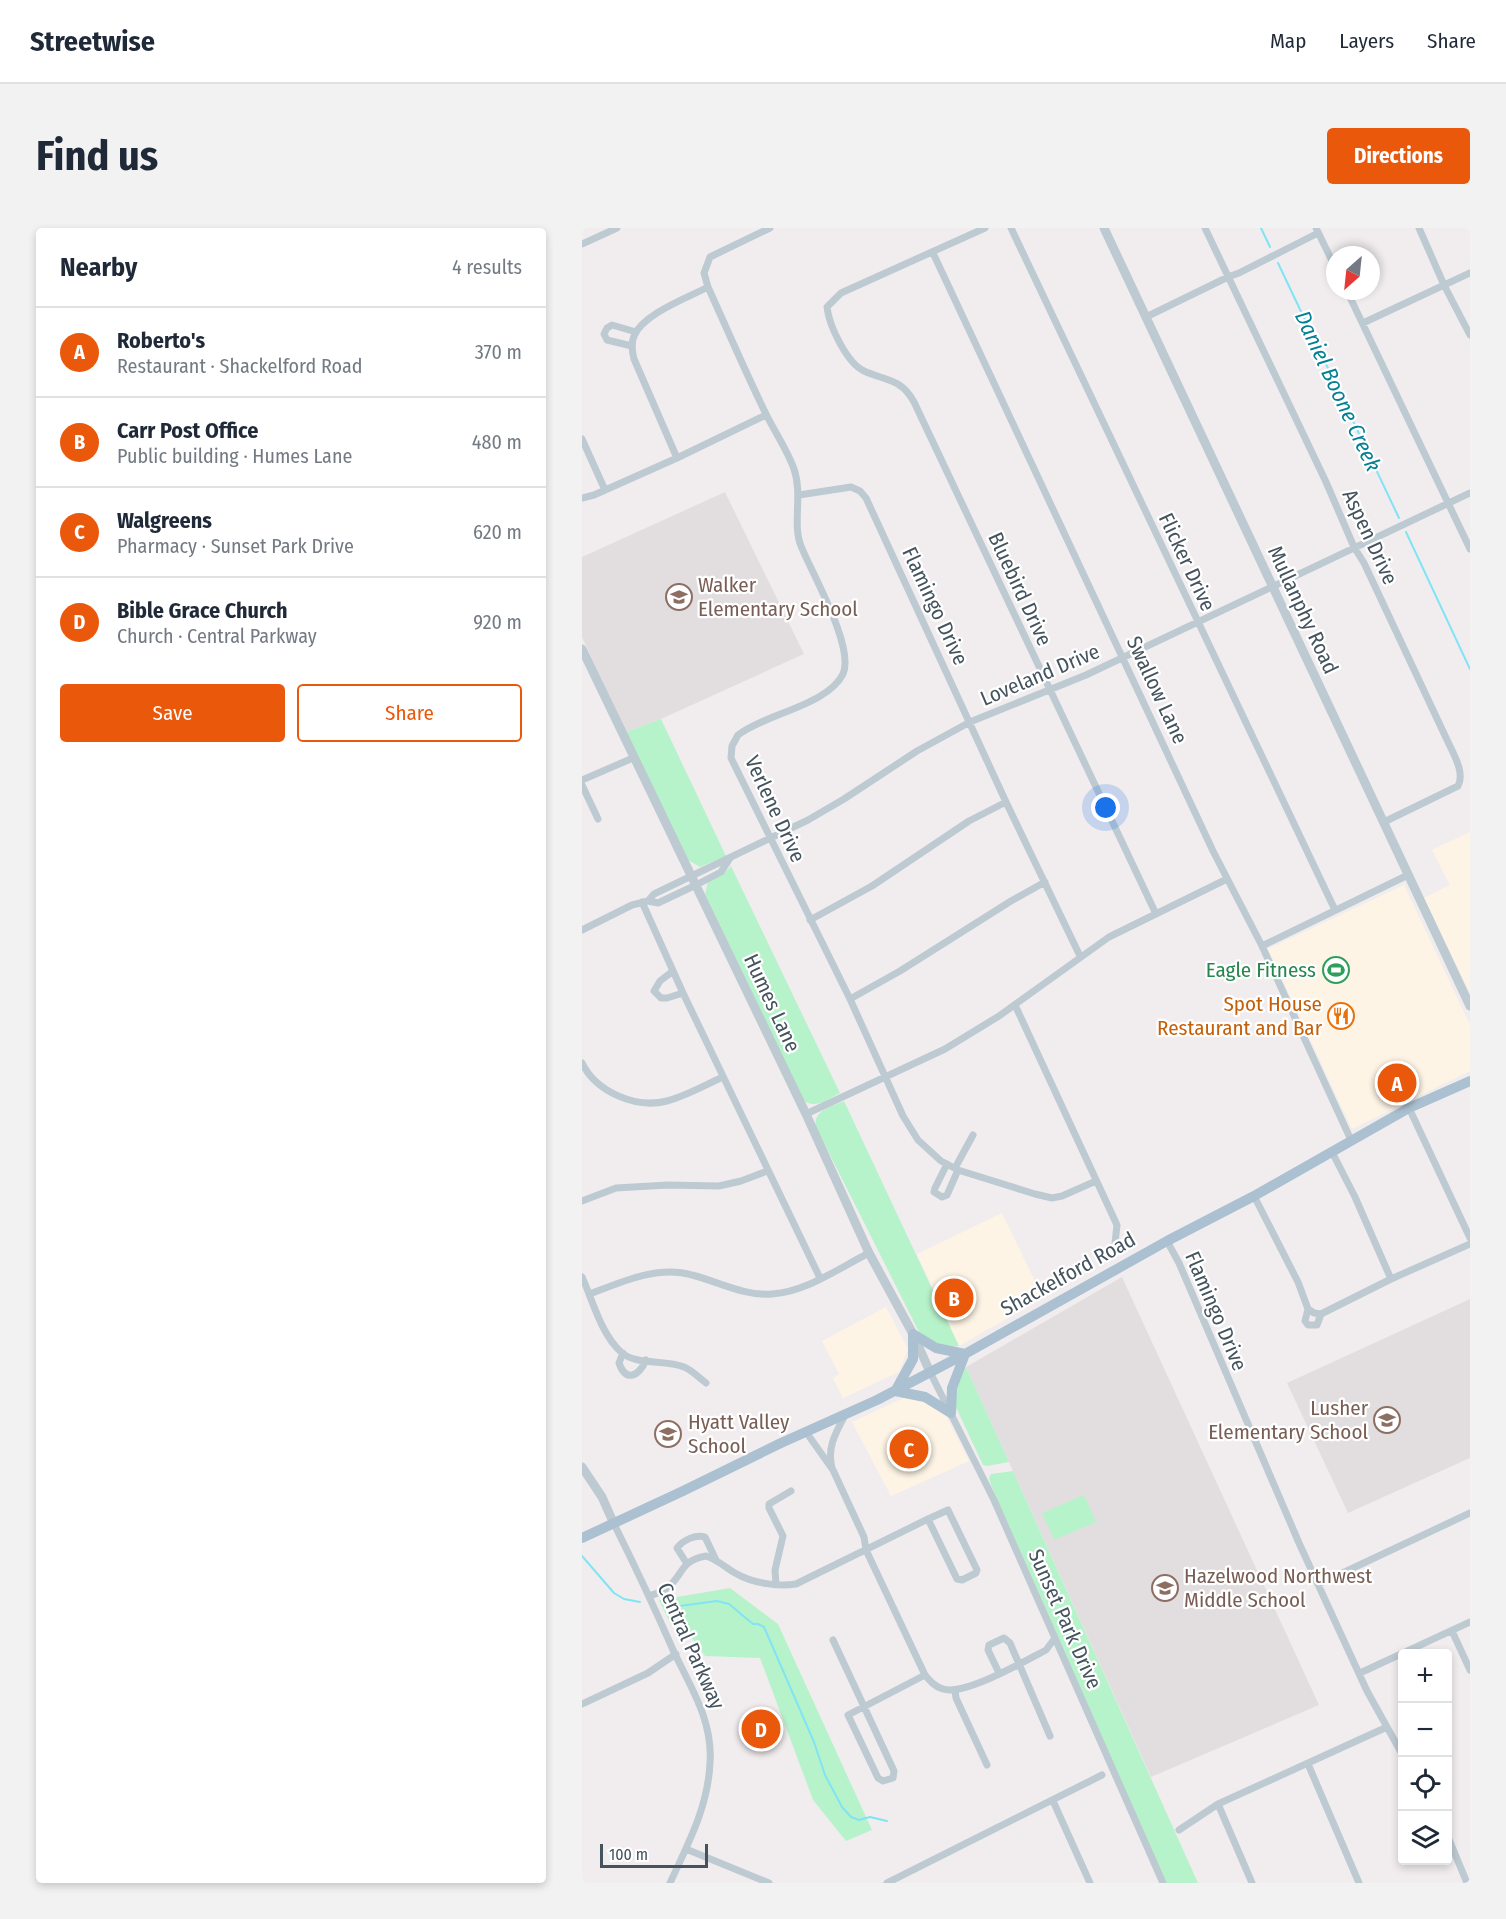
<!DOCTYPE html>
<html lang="en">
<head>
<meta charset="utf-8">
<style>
	:root { --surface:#fff; --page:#f2f2f3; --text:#1f2937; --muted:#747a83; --line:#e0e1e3; --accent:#ea580c }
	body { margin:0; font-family:"Fira Sans Condensed",sans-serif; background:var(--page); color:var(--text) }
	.controls { position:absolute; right:18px; bottom:18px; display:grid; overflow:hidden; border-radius:6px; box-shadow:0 3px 9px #0003 }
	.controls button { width:54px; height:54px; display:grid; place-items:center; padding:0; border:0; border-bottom:2px solid var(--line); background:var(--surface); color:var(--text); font:30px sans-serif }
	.compass { position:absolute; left:744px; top:18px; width:54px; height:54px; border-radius:50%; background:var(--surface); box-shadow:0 3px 9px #0003; rotate:207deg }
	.scale { position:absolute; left:18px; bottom:15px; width:108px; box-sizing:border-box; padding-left:6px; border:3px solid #44535d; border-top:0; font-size:16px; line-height:21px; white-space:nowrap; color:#44535d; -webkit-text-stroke:4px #fff; paint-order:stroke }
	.you { position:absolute; left:524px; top:580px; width:21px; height:21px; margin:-15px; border:4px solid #fff; border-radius:50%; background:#1a73e8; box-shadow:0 0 0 9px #1a73e833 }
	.badge { display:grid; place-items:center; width:39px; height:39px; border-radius:50%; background:var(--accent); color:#fff; font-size:20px; font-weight:700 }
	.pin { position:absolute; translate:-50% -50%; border:3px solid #fff; box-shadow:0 2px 6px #0006 }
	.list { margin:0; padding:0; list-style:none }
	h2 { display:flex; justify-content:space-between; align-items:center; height:78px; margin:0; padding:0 24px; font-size:26px }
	h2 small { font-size:20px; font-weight:400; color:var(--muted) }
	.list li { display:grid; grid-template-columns:39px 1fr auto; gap:18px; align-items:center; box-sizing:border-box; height:90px; padding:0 24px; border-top:2px solid var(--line) }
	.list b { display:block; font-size:22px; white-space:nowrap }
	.list p { margin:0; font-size:20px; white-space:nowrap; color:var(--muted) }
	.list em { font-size:20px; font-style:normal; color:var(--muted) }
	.actions { display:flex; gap:12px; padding:18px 24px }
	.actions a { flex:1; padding:14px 0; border:2px solid var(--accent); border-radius:6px; text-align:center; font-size:21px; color:var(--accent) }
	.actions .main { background:var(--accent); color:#fff }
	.icon { flex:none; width:33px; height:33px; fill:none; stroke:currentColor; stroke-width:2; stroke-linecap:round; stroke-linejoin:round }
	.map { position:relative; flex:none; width:888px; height:1655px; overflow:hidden; border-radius:6px }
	header { display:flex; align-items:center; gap:36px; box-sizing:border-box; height:84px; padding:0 30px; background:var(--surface); border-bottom:2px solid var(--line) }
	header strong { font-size:28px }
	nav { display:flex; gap:33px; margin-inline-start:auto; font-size:21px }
	.intro { display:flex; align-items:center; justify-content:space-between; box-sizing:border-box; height:144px; padding:0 36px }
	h1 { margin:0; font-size:42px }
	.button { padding:15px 27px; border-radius:6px; background:var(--accent); color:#fff; font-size:21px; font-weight:700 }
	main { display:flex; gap:36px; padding:0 36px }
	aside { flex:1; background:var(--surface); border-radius:6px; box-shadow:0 3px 9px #0003 }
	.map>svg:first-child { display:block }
	.commercial { fill:#fdf4e5 }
	.education { fill:#e2dee0 }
	.green { fill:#b7f3ca }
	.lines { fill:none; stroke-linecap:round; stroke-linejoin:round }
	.stream { stroke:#80e4f4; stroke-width:2 }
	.minor { stroke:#bdcad2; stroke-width:7 }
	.tertiary { stroke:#bdcad2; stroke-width:9 }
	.primary { stroke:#abc0d0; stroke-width:10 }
	.labels { text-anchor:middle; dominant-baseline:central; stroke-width:4.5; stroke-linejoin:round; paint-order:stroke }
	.street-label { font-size:21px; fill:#44535d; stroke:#fff }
	.education-label { font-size:21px; fill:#785e54; stroke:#fff; text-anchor:start }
	.leisure-label { font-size:21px; fill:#27864d; stroke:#fff; text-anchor:end }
	.food-label { font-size:21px; fill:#c56008; stroke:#fff; text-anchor:end }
	.water-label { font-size:22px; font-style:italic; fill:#038093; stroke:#fff }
</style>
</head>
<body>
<header>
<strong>Streetwise</strong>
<nav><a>Map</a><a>Layers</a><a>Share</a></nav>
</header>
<div class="intro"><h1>Find us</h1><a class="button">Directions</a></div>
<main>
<aside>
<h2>Nearby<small>4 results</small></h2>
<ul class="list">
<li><span class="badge">A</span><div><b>Roberto's</b><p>Restaurant · Shackelford Road</p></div><em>370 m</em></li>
<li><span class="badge">B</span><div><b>Carr Post Office</b><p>Public building · Humes Lane</p></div><em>480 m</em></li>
<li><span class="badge">C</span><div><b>Walgreens</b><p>Pharmacy · Sunset Park Drive</p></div><em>620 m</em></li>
<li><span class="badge">D</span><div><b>Bible Grace Church</b><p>Church · Central Parkway</p></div><em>920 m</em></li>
</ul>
<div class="actions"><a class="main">Save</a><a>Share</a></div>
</aside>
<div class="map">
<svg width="888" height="1655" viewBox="0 0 888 1655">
	<rect width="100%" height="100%" fill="#f1edee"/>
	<!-- commercial -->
	<path class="commercial" d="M 888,604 L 888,765 L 842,670 L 868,657 L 850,622 Z
		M 822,657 L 888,797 L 888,843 L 770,901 L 686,721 Z
		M 420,985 L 461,1070 L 377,1118 L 335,1026 Z
		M 304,1079 L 326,1121 L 317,1144 L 261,1170 L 251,1150 L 257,1146 L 240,1113 Z
		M 337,1167 L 362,1184 L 387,1233 L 309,1268 L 270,1194 L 326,1168 Z"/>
	<!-- education -->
	<path class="education" d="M 143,264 L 222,426 L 79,491 L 44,504 L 0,409 L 0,329 Z
		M 540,1049 L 737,1477 L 569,1549 L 384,1139 Z
		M 888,1071 L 888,1230 L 766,1285 L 705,1155 Z"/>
	<!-- green -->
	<path class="green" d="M 79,491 L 144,628 L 118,639 L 106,632 L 44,504 Z
		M 149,638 L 258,865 C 246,871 234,881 222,873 L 123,666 L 126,653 L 142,645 Z
		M 262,873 L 377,1118 C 356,1120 352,1117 337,1104 L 234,899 C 231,882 249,879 262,873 Z
		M 384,1139 L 427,1234 L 405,1238 L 401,1237 L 371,1173 L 374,1152 Z
		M 431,1243 L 616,1655 L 584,1655 L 409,1257 L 407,1250 L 409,1246 Z
		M 502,1267 L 514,1294 L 472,1312 L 460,1285 Z
		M 148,1360 L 196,1396 L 290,1602 L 264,1613 L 231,1572 L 178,1430 L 123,1428 L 101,1398 L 89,1397 L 77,1372 Z"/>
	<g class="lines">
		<!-- stream -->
		<path class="stream" d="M 679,0 L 688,19
			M 696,35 L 817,290
			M 824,304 L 888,441
			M 0,1328 L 32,1365 L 42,1371 L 58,1374
			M 90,1379 L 135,1373 L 147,1376 L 171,1396 L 176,1396 L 182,1399 L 232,1514 L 243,1547 L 260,1579 L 269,1589 L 277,1592 L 288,1589 L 305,1593"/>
		<!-- minor -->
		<path class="minor" d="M 188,0 L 128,29 L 122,45 L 126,59 C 145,101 163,143 183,184 C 192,203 205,221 212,241 C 221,267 210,296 219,318 C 230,346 273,419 261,446 C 246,477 183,486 156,507 L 150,518 L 149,530 L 268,771 L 321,888 L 336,912 L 359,933 L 376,942 L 453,966 L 470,970 L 480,968 L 514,953
			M 403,0 L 259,65 L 245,79 C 247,98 265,135 282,143 C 304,153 319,150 332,174 L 574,686
			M 429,0 L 753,682
			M 623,0 L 744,254 L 772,319 L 782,335 L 866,514 C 872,527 883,545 876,558 L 802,594
			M 734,0 L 753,39
			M 837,0 L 862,57 L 888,107
			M 0,16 L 35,0
			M 351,25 L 631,623 L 680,718 L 769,912
			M 765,63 L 888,321
			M 564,89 L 646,49 L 657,45 L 736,5
			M 781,95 L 888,45
			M 50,118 L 25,112 L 22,106 L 25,100 L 30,97 L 54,104
			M 0,211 L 23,262
			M 95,230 L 52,131 C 50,123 49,115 52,108 C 61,86 105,70 126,59
			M 217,267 L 269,259 L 278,263 L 284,270 L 424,574 L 498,728
			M 0,270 L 12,267 L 95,230 L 184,187
			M 0,552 L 51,530
			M 0,557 L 16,591
			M 66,673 L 72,666 L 226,592 L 262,571 L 335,523 L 388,494 L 504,447 L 888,265
			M 60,674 L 101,765 L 238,1050
			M 228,692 L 290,658 L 387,593 L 424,574
			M 0,702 L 50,677 L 66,673 L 76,675 L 114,657 L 139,644 L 148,630
			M 680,718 L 826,647
			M 91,743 L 78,753 L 72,763 L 79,770 L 85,770 L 101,765
			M 268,771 L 318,743 L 429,673 L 463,654
			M 433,777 L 535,997 L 533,1015
			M 0,835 C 14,864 54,881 85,873 C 104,868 123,857 141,849
			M 827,880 L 888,1010
			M 224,886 L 363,821 L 417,788 L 527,709 L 645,651
			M 750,924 L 773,969 L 809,1051
			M 365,936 L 353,960 L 352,964 L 360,969 L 365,967 L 376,942
			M 373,940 L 391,907
			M 672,968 L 716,1054 L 726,1081 L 732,1085 L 739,1086 L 809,1051 L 888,1016
			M 0,973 L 34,960 L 86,957 L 137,958 L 159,953 L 185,943
			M 585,1013 L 597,1035 L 717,1315 L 785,1463 L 820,1526
			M 0,1049 C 11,1073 19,1106 39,1124 C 54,1138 83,1131 102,1139 C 110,1142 117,1150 124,1155
			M 8,1066 C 39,1054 76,1037 110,1047 C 137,1054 162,1068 190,1066 C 224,1064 257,1040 287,1025
			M 726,1081 L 723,1093 L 726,1097 L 735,1097 L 739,1086
			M 41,1125 L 37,1135 C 44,1155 57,1148 64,1132
			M 348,1144 L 412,1272 L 581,1655
			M 224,1204 L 251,1242 L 282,1309 L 284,1322 L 343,1447 C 348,1453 353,1459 361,1461 C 382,1468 443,1433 464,1422 L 473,1410
			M 250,1240 C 245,1220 253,1206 262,1189
			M 32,1296 C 53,1338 73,1381 92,1424 C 109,1460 131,1493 128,1535 C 126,1579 106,1616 88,1655
			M 105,1336 L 95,1320 C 101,1312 114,1306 123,1309 L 134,1332
			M 737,1356 L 888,1285
			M 194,1357 L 193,1342 L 201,1308 L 187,1280 L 187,1276 L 209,1263
			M 67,1368 C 73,1366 80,1364 85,1360 C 102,1347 97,1333 124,1328 C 136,1332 143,1339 153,1345 C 170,1355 195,1359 214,1356 L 346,1291 L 366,1282 L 395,1342 L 394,1345 L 380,1352 L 375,1351 L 346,1291
			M 870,1403 L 888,1442
			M 251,1412 L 312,1543 L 311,1550 L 301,1553 L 296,1550 L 266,1487 L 343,1447
			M 417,1445 L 406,1422 L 407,1417 L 422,1410 L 428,1415 L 468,1508
			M 778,1445 L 888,1394
			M 373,1462 L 374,1470 L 405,1537
			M 0,1476 L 66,1445 L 94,1426
			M 726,1536 L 777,1655
			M 471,1573 L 508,1655
			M 636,1576 L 670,1655
			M 597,1602 L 636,1576 L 805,1499
			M 866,1609 L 885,1655
			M 104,1621 L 187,1655
			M 305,1655 L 520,1547"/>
		<!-- tertiary -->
		<path class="tertiary" d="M 522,0 L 888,778
			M 0,421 L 224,886 L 287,1025 L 331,1106 L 348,1144
			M 0,1239 L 20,1269 L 32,1296"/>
		<!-- primary -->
		<path class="primary" d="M 331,1106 L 354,1120 L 383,1126
			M 315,1160 L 331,1131 L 331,1106
			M 313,1163 L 343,1169 L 369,1185
			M 369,1185 L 370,1160 L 383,1126
			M 0,1310 L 101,1263 L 199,1215 L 295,1172 L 383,1126 L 585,1013 L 672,968 L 827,880 L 888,853"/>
	</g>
	<!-- icons -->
	<defs>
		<symbol id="school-ring" viewBox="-11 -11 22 22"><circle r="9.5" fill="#fff" stroke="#8d6e63" stroke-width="1.5"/><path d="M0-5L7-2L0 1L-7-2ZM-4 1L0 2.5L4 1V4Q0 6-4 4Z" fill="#8d6e63"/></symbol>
		<symbol id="stadium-ring" viewBox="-11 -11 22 22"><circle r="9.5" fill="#fff" stroke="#2e9e5b" stroke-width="1.5"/><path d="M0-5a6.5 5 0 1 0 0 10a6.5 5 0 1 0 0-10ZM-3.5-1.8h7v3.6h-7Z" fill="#2e9e5b"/></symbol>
		<symbol id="restaurant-ring" viewBox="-11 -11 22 22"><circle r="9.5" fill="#fff" stroke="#e8710a" stroke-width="1.5"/><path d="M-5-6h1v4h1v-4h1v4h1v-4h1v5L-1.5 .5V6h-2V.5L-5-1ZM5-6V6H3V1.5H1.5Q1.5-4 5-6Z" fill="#e8710a"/></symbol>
	</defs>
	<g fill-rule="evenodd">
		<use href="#school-ring" x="82" y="354" width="30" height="30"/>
		<use href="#stadium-ring" x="739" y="727" width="30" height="30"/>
		<use href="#restaurant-ring" x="744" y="773" width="30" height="30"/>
		<use href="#school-ring" x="790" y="1177" width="30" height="30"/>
		<use href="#school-ring" x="71" y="1191" width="30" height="30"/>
		<use href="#school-ring" x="568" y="1345" width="30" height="30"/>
	</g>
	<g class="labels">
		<!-- street labels -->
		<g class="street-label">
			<text transform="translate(788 309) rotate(65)">Aspen Drive</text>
			<text transform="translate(605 334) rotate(65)">Flicker Drive</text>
			<text transform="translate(438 361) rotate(65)">Bluebird Drive</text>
			<text transform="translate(353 378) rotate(65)">Flamingo Drive</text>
			<text transform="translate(721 382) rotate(65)">Mullanphy Road</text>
			<text transform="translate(458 447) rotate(-23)">Loveland Drive</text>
			<text transform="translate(575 462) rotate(65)">Swallow Lane</text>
			<text transform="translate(193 581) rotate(65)">Verlene Drive</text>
			<text transform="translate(190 775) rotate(65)">Humes Lane</text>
			<text transform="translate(486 1046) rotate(-29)">Shackelford Road</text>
			<text transform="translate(634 1083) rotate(67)">Flamingo Drive</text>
			<text transform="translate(483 1391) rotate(66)">Sunset Park Drive</text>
			<text transform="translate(109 1418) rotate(66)">Central Parkway</text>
		</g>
		<!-- education labels -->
		<g class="education-label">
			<text x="116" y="357">Walker<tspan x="116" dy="24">Elementary School</tspan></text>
			<text x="786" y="1180" text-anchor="end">Lusher<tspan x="786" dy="24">Elementary School</tspan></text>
			<text x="106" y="1194">Hyatt Valley<tspan x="106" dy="24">School</tspan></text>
			<text x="602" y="1348">Hazelwood Northwest<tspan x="602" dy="24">Middle School</tspan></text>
		</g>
		<!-- leisure labels -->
		<g class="leisure-label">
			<text x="734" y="742">Eagle Fitness</text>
		</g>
		<!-- food labels -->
		<g class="food-label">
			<text x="740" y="776">Spot House<tspan x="740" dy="24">Restaurant and Bar</tspan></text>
		</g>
		<!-- water labels -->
		<g class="water-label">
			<text transform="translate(756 163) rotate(65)">Daniel Boone Creek</text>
		</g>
	</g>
</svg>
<div class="controls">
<button>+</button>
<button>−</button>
<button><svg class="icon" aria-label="locate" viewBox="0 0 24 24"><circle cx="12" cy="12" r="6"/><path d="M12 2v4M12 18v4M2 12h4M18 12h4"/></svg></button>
<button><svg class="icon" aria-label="layers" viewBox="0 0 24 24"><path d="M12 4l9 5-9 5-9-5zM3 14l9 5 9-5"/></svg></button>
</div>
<svg class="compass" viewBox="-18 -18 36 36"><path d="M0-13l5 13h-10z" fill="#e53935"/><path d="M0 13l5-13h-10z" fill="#747a83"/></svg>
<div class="scale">100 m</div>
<div class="you"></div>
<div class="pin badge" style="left:815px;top:855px">A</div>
<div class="pin badge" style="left:372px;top:1070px">B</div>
<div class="pin badge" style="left:327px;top:1221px">C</div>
<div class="pin badge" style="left:179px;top:1501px">D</div>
</div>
</main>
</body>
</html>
